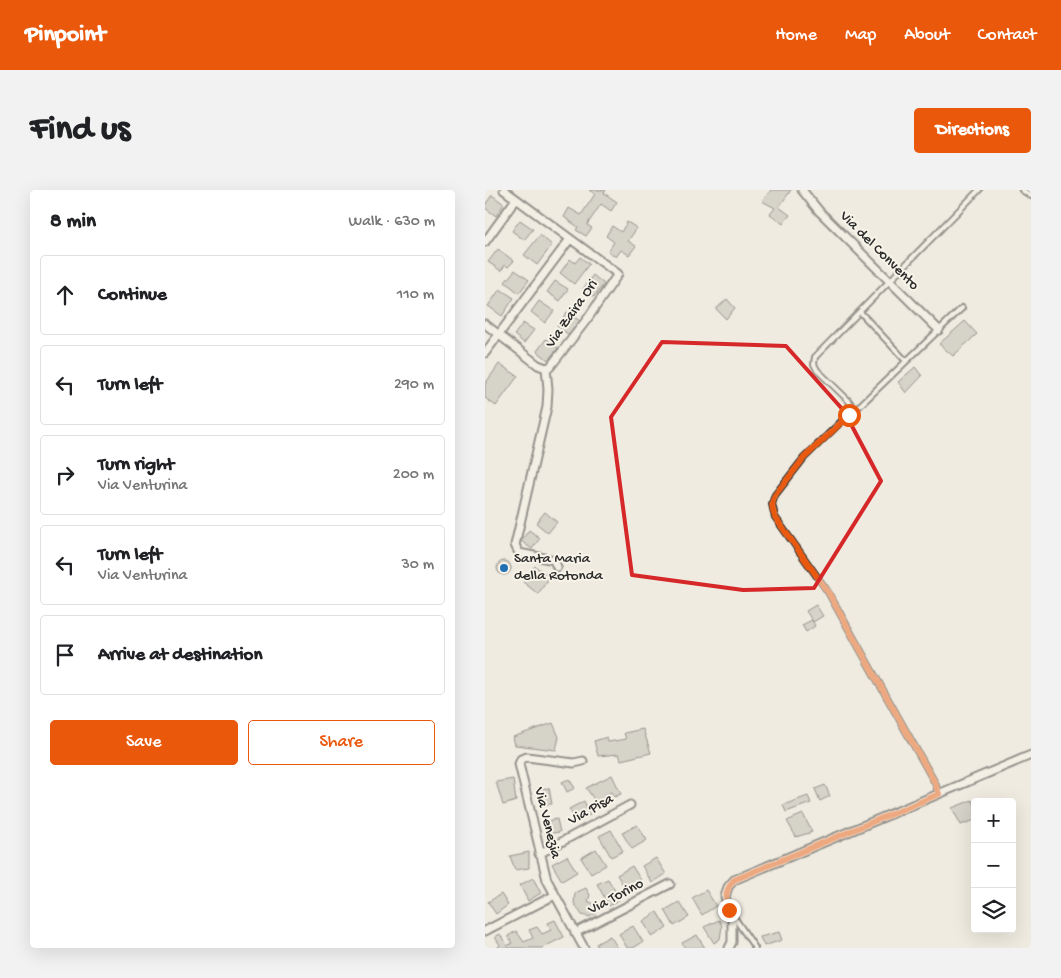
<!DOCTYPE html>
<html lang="en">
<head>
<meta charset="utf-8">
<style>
	:root { --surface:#fff; --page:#f2f2f2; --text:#202124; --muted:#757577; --line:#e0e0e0; --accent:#ea580c }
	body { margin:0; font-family:"Gochi Hand",sans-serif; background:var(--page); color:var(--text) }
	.controls { position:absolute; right:15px; bottom:15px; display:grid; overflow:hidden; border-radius:5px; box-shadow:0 5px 20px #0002 }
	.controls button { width:45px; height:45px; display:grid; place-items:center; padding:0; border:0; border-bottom:1px solid var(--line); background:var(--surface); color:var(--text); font:25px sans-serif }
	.stop { position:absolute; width:15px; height:15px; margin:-11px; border:4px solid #ea580c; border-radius:50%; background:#fff }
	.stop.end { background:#ea580c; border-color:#fff; box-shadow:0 1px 5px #0008 }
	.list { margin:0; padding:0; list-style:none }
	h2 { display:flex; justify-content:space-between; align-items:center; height:65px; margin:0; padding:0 20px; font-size:21px }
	h2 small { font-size:16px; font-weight:400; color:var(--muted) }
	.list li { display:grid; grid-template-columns:32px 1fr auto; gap:15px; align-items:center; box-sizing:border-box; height:80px; margin:0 10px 10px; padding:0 10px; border:1px solid var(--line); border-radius:5px }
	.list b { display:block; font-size:19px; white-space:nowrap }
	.list p { margin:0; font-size:16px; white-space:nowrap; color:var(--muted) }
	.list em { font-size:16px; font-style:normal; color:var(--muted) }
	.actions { display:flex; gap:10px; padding:15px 20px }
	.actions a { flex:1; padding:11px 0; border:1px solid var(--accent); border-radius:5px; text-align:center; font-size:18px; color:var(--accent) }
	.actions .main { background:var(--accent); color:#fff }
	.icon { flex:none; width:28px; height:28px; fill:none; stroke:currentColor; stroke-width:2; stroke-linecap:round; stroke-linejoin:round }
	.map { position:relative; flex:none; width:546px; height:758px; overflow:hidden; border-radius:5px }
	header { display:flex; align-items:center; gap:30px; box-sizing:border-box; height:70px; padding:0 25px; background:var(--accent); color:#fff }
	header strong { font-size:24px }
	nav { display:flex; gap:28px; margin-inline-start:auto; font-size:18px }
	.intro { display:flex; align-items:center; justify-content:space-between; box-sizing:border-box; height:120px; padding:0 30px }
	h1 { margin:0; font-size:35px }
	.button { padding:12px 22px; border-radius:5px; background:var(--accent); color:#fff; font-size:18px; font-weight:700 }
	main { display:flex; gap:30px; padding:0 30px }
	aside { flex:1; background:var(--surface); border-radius:5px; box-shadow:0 5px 20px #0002 }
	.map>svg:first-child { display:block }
	.building { fill:#b8b5ae; stroke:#2b2b2b }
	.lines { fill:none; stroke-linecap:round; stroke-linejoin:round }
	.lane-casing { stroke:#2b2b2b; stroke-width:8 }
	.street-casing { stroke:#2b2b2b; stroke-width:11 }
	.lane { stroke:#f7f3e8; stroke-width:4 }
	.street { stroke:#f7f3e8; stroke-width:7 }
	.route { stroke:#ea580c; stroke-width:6 }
	.marked { fill:none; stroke:#d62828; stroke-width:4; stroke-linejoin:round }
	.poi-dot { fill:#1f6fb2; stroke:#f7f3e8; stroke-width:2 }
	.labels { text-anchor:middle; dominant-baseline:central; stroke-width:4; stroke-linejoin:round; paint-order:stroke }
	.street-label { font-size:15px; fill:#2b2b2b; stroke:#f7f3e8 }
	.poi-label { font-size:15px; fill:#2b2b2b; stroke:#f7f3e8; text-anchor:start }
</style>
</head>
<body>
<header>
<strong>Pinpoint</strong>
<nav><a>Home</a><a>Map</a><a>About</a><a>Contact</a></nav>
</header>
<div class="intro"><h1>Find us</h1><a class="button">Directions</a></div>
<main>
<aside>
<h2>8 min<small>Walk · 630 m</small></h2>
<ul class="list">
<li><svg class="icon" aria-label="ahead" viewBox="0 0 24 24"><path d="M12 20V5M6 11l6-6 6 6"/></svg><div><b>Continue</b></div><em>110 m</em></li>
<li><svg class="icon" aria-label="left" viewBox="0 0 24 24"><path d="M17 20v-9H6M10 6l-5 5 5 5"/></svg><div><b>Turn left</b></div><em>290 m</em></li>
<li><svg class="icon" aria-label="right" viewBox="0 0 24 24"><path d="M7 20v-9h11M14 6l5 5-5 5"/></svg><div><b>Turn right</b><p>Via Venturina</p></div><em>200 m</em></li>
<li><svg class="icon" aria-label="left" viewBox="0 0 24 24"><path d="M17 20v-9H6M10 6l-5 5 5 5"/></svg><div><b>Turn left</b><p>Via Venturina</p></div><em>30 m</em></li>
<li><svg class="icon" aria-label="arrive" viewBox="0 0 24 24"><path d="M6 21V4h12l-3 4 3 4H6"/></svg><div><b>Arrive at destination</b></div></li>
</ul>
<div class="actions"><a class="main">Save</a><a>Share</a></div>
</aside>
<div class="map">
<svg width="546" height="758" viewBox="0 0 546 758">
	<rect width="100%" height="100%" fill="#efebe0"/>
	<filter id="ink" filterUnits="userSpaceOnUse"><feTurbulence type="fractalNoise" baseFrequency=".02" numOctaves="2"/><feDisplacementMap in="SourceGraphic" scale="10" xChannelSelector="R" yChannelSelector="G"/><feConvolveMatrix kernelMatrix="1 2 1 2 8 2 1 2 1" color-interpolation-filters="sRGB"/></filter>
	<g filter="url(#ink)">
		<!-- building -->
		<path class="building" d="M 104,0 L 121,0 L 119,3 L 132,12 L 126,21 L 116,14 L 102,35 L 107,38 L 101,46 L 91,40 L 93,37 L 79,27 L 84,18 L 96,25 L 110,4 Z
			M 286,0 L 306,0 L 294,17 L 305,25 L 298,34 L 285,24 L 290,18 L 277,11 Z
			M 7,5 L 19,14 L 11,26 L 0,18 L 0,15 Z
			M 35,30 L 48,39 L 39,50 L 27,41 Z
			M 142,32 L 152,38 L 143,51 L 151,56 L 144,65 L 136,60 L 131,67 L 123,61 L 129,52 L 121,46 L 127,36 L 136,42 Z
			M 55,45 L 67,55 L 52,75 L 39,65 Z
			M 13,59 L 29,71 L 23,77 L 20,75 L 16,81 L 3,72 Z
			M 95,67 L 104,74 L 89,94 L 75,83 L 85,69 L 90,73 Z
			M 30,80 L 44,90 L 34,103 L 20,92 Z
			M 108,85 L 119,94 L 109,107 L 98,99 Z
			M 70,91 L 83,99 L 75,111 L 62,102 Z
			M 15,99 L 29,108 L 17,126 L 3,116 Z
			M 242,109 L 250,118 L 241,129 L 231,119 Z
			M 54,111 L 69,121 L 60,133 L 46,122 Z
			M 82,122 L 95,131 L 84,145 L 72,136 Z
			M 480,131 L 492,144 L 468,166 L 454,154 Z
			M 38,133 L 49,140 L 39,153 L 29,145 Z
			M 61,149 L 73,158 L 63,170 L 52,161 Z
			M 14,174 L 33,186 L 11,216 L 0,208 L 0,194 Z
			M 430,177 L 437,186 L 421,203 L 413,192 Z
			M 60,322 L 72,332 L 63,343 L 51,333 Z
			M 44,340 L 55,348 L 47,359 L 36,351 Z
			M12 378a7 7 0 1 1 14 0a7 7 0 1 1-14 0Z
			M 50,376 L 65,387 L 53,404 L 38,392 Z
			M 331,415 L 338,426 L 328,432 L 321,421 Z
			M 327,430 L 330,436 L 321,442 L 317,435 Z
			M 68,533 L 74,547 L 71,560 L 30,555 L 28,547 Z
			M 158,539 L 166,563 L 136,570 L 134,564 L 113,566 L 109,551 L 122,547 L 123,552 L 141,549 L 139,543 Z
			M 127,585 L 136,604 L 129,607 L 126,602 L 119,606 L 121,611 L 113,615 L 101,598 Z
			M 28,589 L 31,611 L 18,615 L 11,592 Z
			M 84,589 L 90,598 L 82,602 L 77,592 Z
			M 340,595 L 345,606 L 335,611 L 330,599 Z
			M 64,598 L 67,614 L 56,615 L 52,599 Z
			M 323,606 L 326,613 L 301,622 L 298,615 Z
			M 487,610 L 490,616 L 490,630 L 476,635 L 467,618 Z
			M 99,611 L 105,625 L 92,631 L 84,619 Z
			M 318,624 L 327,642 L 311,647 L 302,631 Z
			M 72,629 L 75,642 L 61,644 L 58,632 Z
			M 152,635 L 162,650 L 147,659 L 137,643 Z
			M 126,640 L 138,661 L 126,667 L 114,646 Z
			M 111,659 L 121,675 L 106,684 L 96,668 Z
			M 44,662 L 44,678 L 30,680 L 25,666 Z
			M 82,666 L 92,682 L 77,691 L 67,674 Z
			M 171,668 L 181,684 L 167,693 L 157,676 Z
			M 147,676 L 157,692 L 142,701 L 132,685 Z
			M 48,688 L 56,703 L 43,711 L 35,695 Z
			M 123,689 L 135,709 L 124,716 L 112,694 Z
			M 101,698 L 105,705 L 103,711 L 109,714 L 112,723 L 104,727 L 97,725 L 89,713 L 90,703 Z
			M 221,700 L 231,716 L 217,725 L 207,708 Z
			M 16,704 L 23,715 L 11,724 L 3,712 Z
			M 194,712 L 204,727 L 189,736 L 180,720 Z
			M 172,722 L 182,738 L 167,747 L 158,731 Z
			M 70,730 L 79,747 L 57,758 L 12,758 L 15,755 L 10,747 L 15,744 L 22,756 L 27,753 L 23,746 L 31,741 L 39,752 L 48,748 L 44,740 L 52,737 L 57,744 L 66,740 L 63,733 Z
			M 234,730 L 237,736 L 235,749 L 229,753 L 219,737 Z
			M 148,736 L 158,752 L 148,758 L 142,758 L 134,744 Z
			M 294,742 L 297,750 L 279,756 L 275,747 Z
			M 212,745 L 220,758 L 200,758 L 197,753 Z
			M 125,746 L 133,758 L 113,758 L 111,754 Z"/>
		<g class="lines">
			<defs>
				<path id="lane" d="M 537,0 L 546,6
					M 375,122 L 421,171
					M 366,224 L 477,118
					M 454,604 L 450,593 L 343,402 L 290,327 L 287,314 L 290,305 L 319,268 L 366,222 L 366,214 L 363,210 L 332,180 L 329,174 L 330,167 L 494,0
					M 247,724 L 270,758"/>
				<path id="street" d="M 317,0 L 334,21 L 454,140
					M 0,52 L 31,9
					M 0,134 L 53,175 L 61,178 L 65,177 L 103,128 L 133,84 L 19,0
					M 0,163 L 85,49
					M 61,178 L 63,199 L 62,217 L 30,355 L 34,363 L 69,370 L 72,377
					M 98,571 L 89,573 L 42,567 L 36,569 L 34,574 L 62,690 L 99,758
					M 54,664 L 145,615
					M 0,741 L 70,705
					M 90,743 L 185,694
					M 244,758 L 247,752 L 247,730 L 240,707 L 243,697 L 249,690 L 546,565"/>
			</defs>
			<!-- lane casing -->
			<use href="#lane" class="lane-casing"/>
			<!-- street casing -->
			<use href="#street" class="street-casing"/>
			<!-- lane -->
			<use href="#lane" class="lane"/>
			<!-- street -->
			<use href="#street" class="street"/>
		</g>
	</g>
	<g class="lines" filter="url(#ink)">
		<!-- route -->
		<path class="route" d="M 244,720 C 240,707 240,700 249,690 L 454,604 L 450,593 L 343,402 L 290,327 C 287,319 286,313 290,305 L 319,268 L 364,225"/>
	</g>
	<!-- marked area -->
	<path d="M0 0H546V758H0ZM 177,152 L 301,156 L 359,221 L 396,291 L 329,398 L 258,400 L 147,385 L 126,227 Z" fill="#efebe0" fill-opacity=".55" fill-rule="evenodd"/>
	<path class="marked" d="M 177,152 L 301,156 L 359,221 L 396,291 L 329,398 L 258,400 L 147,385 L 126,227 Z"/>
	<!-- markers -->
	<circle class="poi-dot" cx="19" cy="378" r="5"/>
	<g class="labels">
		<!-- street labels -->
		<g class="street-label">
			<text transform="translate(394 61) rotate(45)">Via del Convento</text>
			<text transform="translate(87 124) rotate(-55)">Via Zaira Ori</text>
			<text transform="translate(106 620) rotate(-29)">Via Pisa</text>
			<text transform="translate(62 633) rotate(76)">Via Venezia</text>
			<text transform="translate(131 707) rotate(-28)">Via Torino</text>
		</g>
		<!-- poi labels -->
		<g class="poi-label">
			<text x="29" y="369">Santa Maria<tspan x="29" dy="17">della Rotonda</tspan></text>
		</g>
	</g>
</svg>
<div class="controls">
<button>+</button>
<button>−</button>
<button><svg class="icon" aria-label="layers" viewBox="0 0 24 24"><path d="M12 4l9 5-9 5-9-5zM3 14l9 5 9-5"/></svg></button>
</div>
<div class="stop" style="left:364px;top:225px"></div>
<div class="stop end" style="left:244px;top:720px"></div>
</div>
</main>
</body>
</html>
